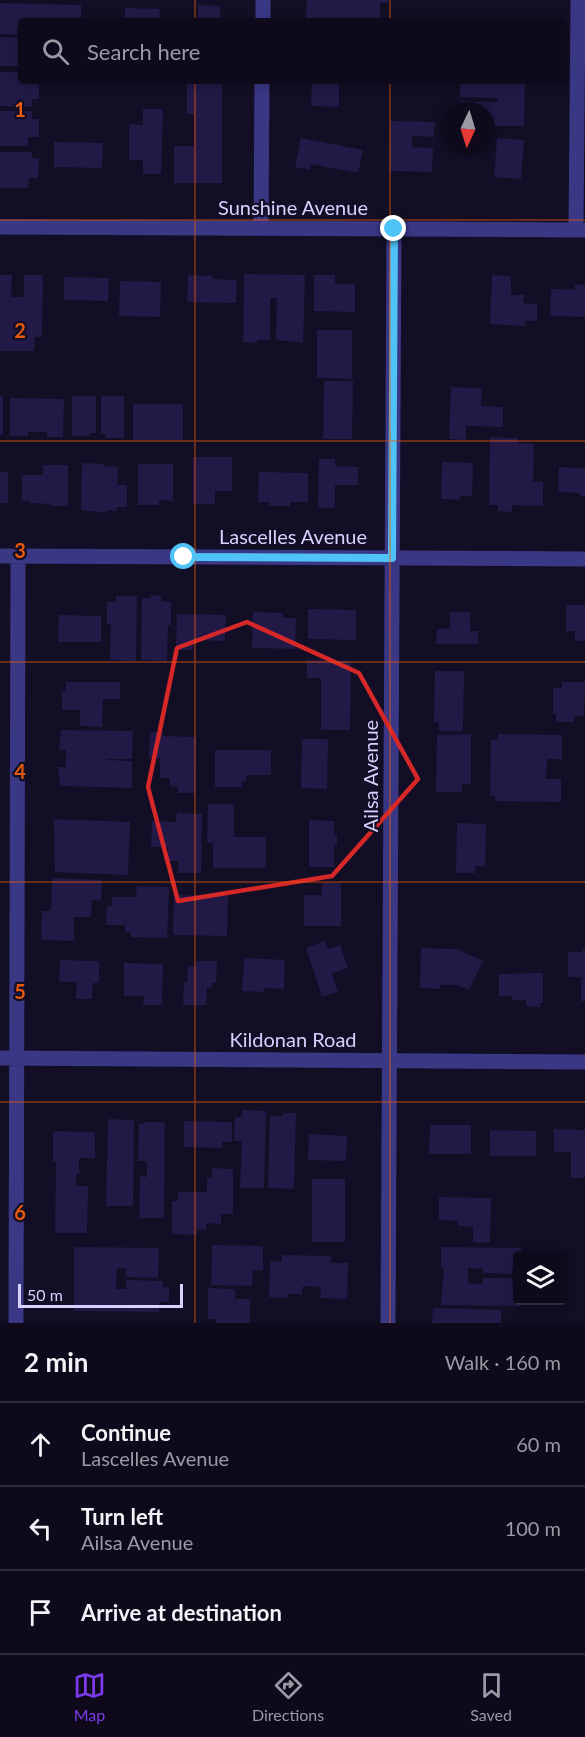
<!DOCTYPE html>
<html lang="en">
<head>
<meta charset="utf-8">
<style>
	:root { --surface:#0e0a1c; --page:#1c1829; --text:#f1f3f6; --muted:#9b9aa3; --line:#2e2b3b; --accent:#7c3aed }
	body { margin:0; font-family:Lato,sans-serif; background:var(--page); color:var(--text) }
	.controls { position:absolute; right:18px; bottom:18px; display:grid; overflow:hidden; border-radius:6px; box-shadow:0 3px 9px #0003 }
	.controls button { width:54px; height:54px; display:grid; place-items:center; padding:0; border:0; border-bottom:2px solid var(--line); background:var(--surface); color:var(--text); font:30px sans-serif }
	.compass { position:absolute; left:441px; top:102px; width:54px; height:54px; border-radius:50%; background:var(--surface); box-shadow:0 3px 9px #0003; rotate:184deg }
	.scale { position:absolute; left:18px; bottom:15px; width:165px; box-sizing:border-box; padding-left:6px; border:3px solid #d6d1ff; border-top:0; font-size:16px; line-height:21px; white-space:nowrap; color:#d6d1ff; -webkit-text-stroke:4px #120e25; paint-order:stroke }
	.stop { position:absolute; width:18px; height:18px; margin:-14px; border:4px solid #4fc3f7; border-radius:50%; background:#fff }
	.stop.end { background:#4fc3f7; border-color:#fff; box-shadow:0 2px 6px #0008 }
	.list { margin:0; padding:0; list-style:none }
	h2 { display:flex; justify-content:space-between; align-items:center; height:78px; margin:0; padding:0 24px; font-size:26px }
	h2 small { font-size:20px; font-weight:400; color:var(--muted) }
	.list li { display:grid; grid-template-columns:39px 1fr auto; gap:18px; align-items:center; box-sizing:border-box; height:84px; padding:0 24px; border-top:2px solid var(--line) }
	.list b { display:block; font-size:22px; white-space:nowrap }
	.list p { margin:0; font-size:20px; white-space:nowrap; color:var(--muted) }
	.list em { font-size:20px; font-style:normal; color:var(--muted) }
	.icon { flex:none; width:33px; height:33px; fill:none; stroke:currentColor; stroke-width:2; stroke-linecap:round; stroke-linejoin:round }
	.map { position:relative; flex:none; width:585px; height:1323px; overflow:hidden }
	.search { position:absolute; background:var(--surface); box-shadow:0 3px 9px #0003; left:18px; right:18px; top:18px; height:66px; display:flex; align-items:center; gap:15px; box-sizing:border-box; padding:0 21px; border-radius:6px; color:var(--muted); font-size:22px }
	.sheet { height:330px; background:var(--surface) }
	nav { display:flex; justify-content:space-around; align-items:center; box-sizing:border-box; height:84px; border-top:2px solid var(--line); background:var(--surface); font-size:16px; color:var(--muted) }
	nav a { display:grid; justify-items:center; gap:3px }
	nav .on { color:var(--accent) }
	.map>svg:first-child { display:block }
	.building { fill:#221946 }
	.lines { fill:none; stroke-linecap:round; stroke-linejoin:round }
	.minor { stroke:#3a3785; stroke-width:15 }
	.route { stroke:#4fc3f7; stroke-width:8 }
	.marked { fill:none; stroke:#d62828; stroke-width:4.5; stroke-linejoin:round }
	.grid { fill:none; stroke:#e8590c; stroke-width:1.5; stroke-opacity:0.55 }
	.labels { text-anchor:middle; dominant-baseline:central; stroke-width:4.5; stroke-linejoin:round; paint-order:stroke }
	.street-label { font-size:20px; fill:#d6d1ff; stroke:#120e25 }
	.grid-label { font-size:20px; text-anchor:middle; font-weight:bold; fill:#e8590c; stroke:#120e25; stroke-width:4.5; stroke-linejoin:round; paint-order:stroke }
</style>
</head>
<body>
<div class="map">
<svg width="585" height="1323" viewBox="0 0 585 1323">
	<rect width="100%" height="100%" fill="#120e25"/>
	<!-- building -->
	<path class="building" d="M 307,0 L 388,0 L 388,3 L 380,3 L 380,21 L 306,21 Z
		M 0,3 L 81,5 L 81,21 L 21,21 L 21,30 L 17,29 L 17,35 L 0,34 Z
		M 198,5 L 220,6 L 220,21 L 198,21 Z
		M 125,8 L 160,9 L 159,21 L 125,21 Z
		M 0,37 L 21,38 L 21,66 L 0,66 Z
		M 0,72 L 21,72 L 21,81 L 39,81 L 39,99 L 32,99 L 32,107 L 0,106 Z
		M 187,81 L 222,81 L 222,183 L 174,183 L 174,146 L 194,146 L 194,114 L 187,114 Z
		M 312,81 L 339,81 L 339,107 L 311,106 Z
		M 460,81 L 525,81 L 524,126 L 486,126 L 486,111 L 459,111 L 460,101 L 497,102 L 498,98 L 460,97 Z
		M 143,109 L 163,109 L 161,174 L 143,174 L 143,160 L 129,160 L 129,124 L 143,125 Z
		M 0,111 L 32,111 L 32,119 L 39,119 L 39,137 L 28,137 L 28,146 L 0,146 Z
		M 390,121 L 435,122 L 434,137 L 412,136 L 412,147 L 433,148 L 432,172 L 389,171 Z
		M 301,138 L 363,150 L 358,173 L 311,164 L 310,170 L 295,167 Z
		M 497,138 L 524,140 L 521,179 L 494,177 Z
		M 54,142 L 103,143 L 102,168 L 54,167 Z
		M 0,152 L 32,152 L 32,158 L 39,158 L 38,178 L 29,178 L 28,188 L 0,188 Z
		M 244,274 L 305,275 L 303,343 L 276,340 L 277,298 L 270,298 L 270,340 L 257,340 L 257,343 L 243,342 Z
		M 0,275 L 12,275 L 11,297 L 24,297 L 24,275 L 43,275 L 42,337 L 35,337 L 34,351 L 0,351 Z
		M 188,275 L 212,276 L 212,279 L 237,280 L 236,303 L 187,302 Z
		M 314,275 L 335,275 L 335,284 L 355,284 L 355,312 L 314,311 Z
		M 492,275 L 511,276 L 511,295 L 524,295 L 523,303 L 537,304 L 537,321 L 525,321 L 525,326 L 490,324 Z
		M 64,277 L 109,278 L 108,301 L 64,300 Z
		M 120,281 L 161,282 L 160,317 L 119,316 Z
		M 575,284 L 585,285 L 585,317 L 550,316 L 551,289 L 575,290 Z
		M 317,330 L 352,330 L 352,379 L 317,378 Z
		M 324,381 L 353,381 L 352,439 L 323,439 Z
		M 451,387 L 482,388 L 481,406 L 503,407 L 503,427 L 466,426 L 466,440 L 449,439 Z
		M 0,396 L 3,396 L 3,435 L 0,435 Z
		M 72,396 L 96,396 L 96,433 L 90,433 L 90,436 L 72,436 Z
		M 101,396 L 124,396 L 124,438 L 106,438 L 106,434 L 101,434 Z
		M 10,398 L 64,399 L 63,437 L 47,437 L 47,432 L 28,432 L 28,436 L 10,436 Z
		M 133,404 L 183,404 L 183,440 L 133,440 Z
		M 490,437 L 518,438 L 518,443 L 534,444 L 533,482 L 543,482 L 543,506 L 512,505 L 512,512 L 498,511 L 498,505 L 489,505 Z
		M 193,457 L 232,457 L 232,491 L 215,491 L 215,504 L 193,504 Z
		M 319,459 L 335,459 L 335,466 L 358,467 L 358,485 L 335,485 L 335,508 L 318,508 Z
		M 442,462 L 473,463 L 472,496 L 460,496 L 459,500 L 441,499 Z
		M 82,463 L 104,464 L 104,466 L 118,467 L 117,485 L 127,485 L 127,507 L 117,507 L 117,511 L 107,510 L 107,513 L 81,510 Z
		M 138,464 L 173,464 L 173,501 L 159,500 L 159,505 L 138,505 Z
		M 43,465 L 68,465 L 68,506 L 50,506 L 51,504 L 30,503 L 30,501 L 22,501 L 22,475 L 43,475 Z
		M 559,467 L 585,468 L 585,496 L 580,496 L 580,493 L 558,492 Z
		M 0,472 L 8,472 L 8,503 L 0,503 Z
		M 259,472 L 308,473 L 308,502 L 290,502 L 290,506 L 269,506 L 270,502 L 258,502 Z
		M 151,595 L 161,596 L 161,601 L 171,602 L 171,625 L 168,625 L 167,661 L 141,660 L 142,598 L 151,598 Z
		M 116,596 L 137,596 L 136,661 L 110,660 L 111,624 L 107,624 L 107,602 L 116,602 Z
		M 566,605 L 585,605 L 585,641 L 575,641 L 575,631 L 566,631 Z
		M 308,609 L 356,610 L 356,640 L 308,639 Z
		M 253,612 L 283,613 L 283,618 L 296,618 L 295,649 L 252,648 Z
		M 450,612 L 470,612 L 470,631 L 478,631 L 478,644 L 436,644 L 437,629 L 450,628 Z
		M 177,614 L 226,615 L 225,641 L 193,640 L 193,650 L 176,650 Z
		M 59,615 L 101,616 L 101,642 L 58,642 Z
		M 307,660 L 351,661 L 350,730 L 321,730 L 321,678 L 307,678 Z
		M 435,671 L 464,671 L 463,731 L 439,731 L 439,722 L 434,722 Z
		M 66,682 L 120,682 L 120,699 L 103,699 L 102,727 L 80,726 L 80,710 L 62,710 L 62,691 L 66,691 Z
		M 562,682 L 585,682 L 584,716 L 574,716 L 574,722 L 556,722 L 556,714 L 553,714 L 553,688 L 562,688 Z
		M 61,730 L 133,731 L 132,759 L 106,759 L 107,760 L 132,761 L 132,788 L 60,786 L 58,767 L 66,767 L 66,750 L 59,750 Z
		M 150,732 L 163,732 L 163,736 L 196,737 L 195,793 L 178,793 L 178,787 L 170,786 L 170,778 L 160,778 L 160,758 L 149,758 Z
		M 471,734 L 471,784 L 462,784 L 462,792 L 436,792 L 437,735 Z
		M 498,734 L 562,735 L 562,759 L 547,759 L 546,779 L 561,779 L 561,802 L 495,801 L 495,796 L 490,796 L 491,740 L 498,740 Z
		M 302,739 L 328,739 L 327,789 L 301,788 Z
		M 215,750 L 271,750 L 271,775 L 246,775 L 246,781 L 242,781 L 243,787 L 215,787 Z
		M 208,804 L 234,804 L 234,837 L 266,837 L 266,868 L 213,868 L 213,843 L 207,843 Z
		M 177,813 L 202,814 L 201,873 L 178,873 L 179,861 L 168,861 L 168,847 L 151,847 L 152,821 L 176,822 Z
		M 54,819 L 130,822 L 128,875 L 55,872 Z
		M 309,820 L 334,821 L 334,835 L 337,835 L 337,845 L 334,845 L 334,867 L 309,867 Z
		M 457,823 L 486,824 L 485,866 L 475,866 L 475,873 L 456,873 Z
		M 52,878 L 102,880 L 101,901 L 92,900 L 91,917 L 74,917 L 74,941 L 41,940 L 42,911 L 51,911 Z
		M 322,883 L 341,883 L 341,926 L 304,926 L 304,895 L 322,895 Z
		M 137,886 L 169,887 L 167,938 L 131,937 L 131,932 L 125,932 L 125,925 L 106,925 L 107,906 L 112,906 L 112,897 L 136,897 Z
		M 174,895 L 228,896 L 227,936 L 173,935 Z
		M 325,941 L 328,949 L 340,945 L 348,968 L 332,973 L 338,992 L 322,997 L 306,948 Z
		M 421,948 L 457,949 L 483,961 L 469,990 L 457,985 L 440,985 L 440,989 L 420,988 Z
		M 582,949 L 585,949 L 585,1001 L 581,1001 L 581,977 L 568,977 L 568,952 L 582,952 Z
		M 244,958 L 285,960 L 284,989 L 264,988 L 263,992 L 242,991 Z
		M 60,960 L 99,961 L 99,983 L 93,983 L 92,999 L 76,999 L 77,982 L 59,982 Z
		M 196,961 L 217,961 L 216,983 L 212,983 L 211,988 L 207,987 L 206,1005 L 183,1005 L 184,982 L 187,983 L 188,966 L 196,966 Z
		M 124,963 L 163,964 L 162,1005 L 143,1005 L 144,996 L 124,996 Z
		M 543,973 L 543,1003 L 540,1003 L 540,1007 L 526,1006 L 526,1000 L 512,1000 L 512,996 L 499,996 L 499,974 Z
		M 242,1110 L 266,1111 L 264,1188 L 240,1188 L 242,1141 L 234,1141 L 235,1117 L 242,1117 Z
		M 283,1113 L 296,1113 L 294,1189 L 268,1188 L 270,1116 L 283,1116 Z
		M 108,1119 L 134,1120 L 133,1206 L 106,1206 Z
		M 184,1121 L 232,1122 L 232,1142 L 222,1142 L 222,1148 L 184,1147 Z
		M 145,1122 L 165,1122 L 164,1218 L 139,1218 L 140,1176 L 147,1177 L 147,1161 L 138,1161 L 139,1124 L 144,1124 Z
		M 430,1125 L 471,1125 L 471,1154 L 429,1154 Z
		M 554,1129 L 585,1130 L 585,1178 L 571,1178 L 571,1152 L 554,1152 Z
		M 490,1130 L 536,1131 L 536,1156 L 490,1156 Z
		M 53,1131 L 95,1132 L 95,1158 L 79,1158 L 79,1174 L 76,1174 L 76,1186 L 88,1186 L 87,1233 L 55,1233 L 56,1161 L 53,1162 Z
		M 309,1134 L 347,1136 L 346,1161 L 308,1160 Z
		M 212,1168 L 233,1169 L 233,1214 L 221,1214 L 221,1224 L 206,1223 L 206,1230 L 197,1229 L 197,1235 L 172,1234 L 172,1201 L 178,1201 L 178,1192 L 207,1192 L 207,1178 L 212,1178 Z
		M 312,1179 L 345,1179 L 345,1242 L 312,1242 Z
		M 439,1197 L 491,1198 L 490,1243 L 473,1242 L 473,1227 L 458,1226 L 458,1221 L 439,1220 Z
		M 212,1245 L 263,1246 L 263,1270 L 253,1270 L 252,1286 L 211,1285 Z
		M 74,1247 L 159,1248 L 158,1278 L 126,1277 L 126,1268 L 117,1268 L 116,1289 L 126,1289 L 126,1280 L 163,1281 L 162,1287 L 169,1287 L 169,1302 L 159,1302 L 159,1312 L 74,1311 Z
		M 441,1247 L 521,1248 L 521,1256 L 518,1256 L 518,1270 L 512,1269 L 512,1274 L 483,1273 L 483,1269 L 468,1268 L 468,1283 L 483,1284 L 483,1278 L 512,1278 L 512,1282 L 518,1282 L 518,1300 L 520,1300 L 520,1306 L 441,1305 L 444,1268 L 441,1268 Z
		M 282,1255 L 331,1256 L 331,1263 L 348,1263 L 347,1299 L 320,1298 L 321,1287 L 303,1286 L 302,1294 L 287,1294 L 287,1298 L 269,1297 L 270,1261 L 282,1262 Z
		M 208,1288 L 235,1289 L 235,1299 L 250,1299 L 250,1323 L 216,1323 L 216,1319 L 208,1319 Z
		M 433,1308 L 501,1310 L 501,1323 L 432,1323 Z"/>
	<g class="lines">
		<!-- minor -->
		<path class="minor" d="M 263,21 L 263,0
			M 0,227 L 585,230
			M 261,228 L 262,81
			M 576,230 L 578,0
			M 0,556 L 585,559
			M 0,1058 L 585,1062
			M 16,1323 L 18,556
			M 388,1323 L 394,229"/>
	</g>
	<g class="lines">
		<!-- route -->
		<path class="route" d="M 184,557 L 392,558 L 394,229"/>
	</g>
	<!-- marked area -->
	<path class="marked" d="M 247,622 L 359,673 L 418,779 L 332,876 L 178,901 L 148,787 L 177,648 Z"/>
	<!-- grid -->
	<path class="grid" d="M 195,0 L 195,21M 390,0 L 390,21M 195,81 L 195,1323M 390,81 L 390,1323M 0,220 L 585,220M 0,441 L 585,441M 0,662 L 585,662M 0,882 L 585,882M 0,1102 L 585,1102"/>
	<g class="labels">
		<!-- street labels -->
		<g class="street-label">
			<text x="293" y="207">Sunshine Avenue</text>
			<text x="293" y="536">Lascelles Avenue</text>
			<text transform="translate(370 776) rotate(-90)">Ailsa Avenue</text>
			<text x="293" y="1039">Kildonan Road</text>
		</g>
	</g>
	<g class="grid-label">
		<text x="20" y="117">1</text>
		<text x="20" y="338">2</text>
		<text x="20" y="558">3</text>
		<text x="20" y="779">4</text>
		<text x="20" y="999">5</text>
		<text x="20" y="1220">6</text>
	</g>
</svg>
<div class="controls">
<button><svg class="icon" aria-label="layers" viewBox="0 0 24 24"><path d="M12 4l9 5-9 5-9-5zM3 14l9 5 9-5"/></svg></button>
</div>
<svg class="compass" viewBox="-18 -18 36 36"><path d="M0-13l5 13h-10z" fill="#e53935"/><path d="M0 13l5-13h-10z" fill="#9b9aa3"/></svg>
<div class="scale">50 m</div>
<div class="stop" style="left:184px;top:557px"></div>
<div class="stop end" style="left:394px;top:229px"></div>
<div class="search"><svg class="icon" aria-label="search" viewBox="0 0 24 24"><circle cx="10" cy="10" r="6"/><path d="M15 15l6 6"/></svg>Search here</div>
</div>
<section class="sheet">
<h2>2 min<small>Walk · 160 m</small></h2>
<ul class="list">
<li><svg class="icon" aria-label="ahead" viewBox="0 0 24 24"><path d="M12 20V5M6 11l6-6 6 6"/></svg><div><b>Continue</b><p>Lascelles Avenue</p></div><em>60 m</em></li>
<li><svg class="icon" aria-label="left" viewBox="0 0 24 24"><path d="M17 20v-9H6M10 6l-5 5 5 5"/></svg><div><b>Turn left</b><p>Ailsa Avenue</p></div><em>100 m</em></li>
<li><svg class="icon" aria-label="arrive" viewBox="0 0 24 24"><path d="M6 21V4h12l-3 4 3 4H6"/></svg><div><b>Arrive at destination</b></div></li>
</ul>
</section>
<nav>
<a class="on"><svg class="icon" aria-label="map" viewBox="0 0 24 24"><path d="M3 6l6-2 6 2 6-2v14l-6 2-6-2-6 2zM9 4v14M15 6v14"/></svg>Map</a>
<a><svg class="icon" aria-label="directions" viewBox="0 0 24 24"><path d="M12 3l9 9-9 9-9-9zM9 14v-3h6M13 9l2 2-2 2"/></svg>Directions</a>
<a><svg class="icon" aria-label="saved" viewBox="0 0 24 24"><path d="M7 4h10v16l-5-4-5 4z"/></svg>Saved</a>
</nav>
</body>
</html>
